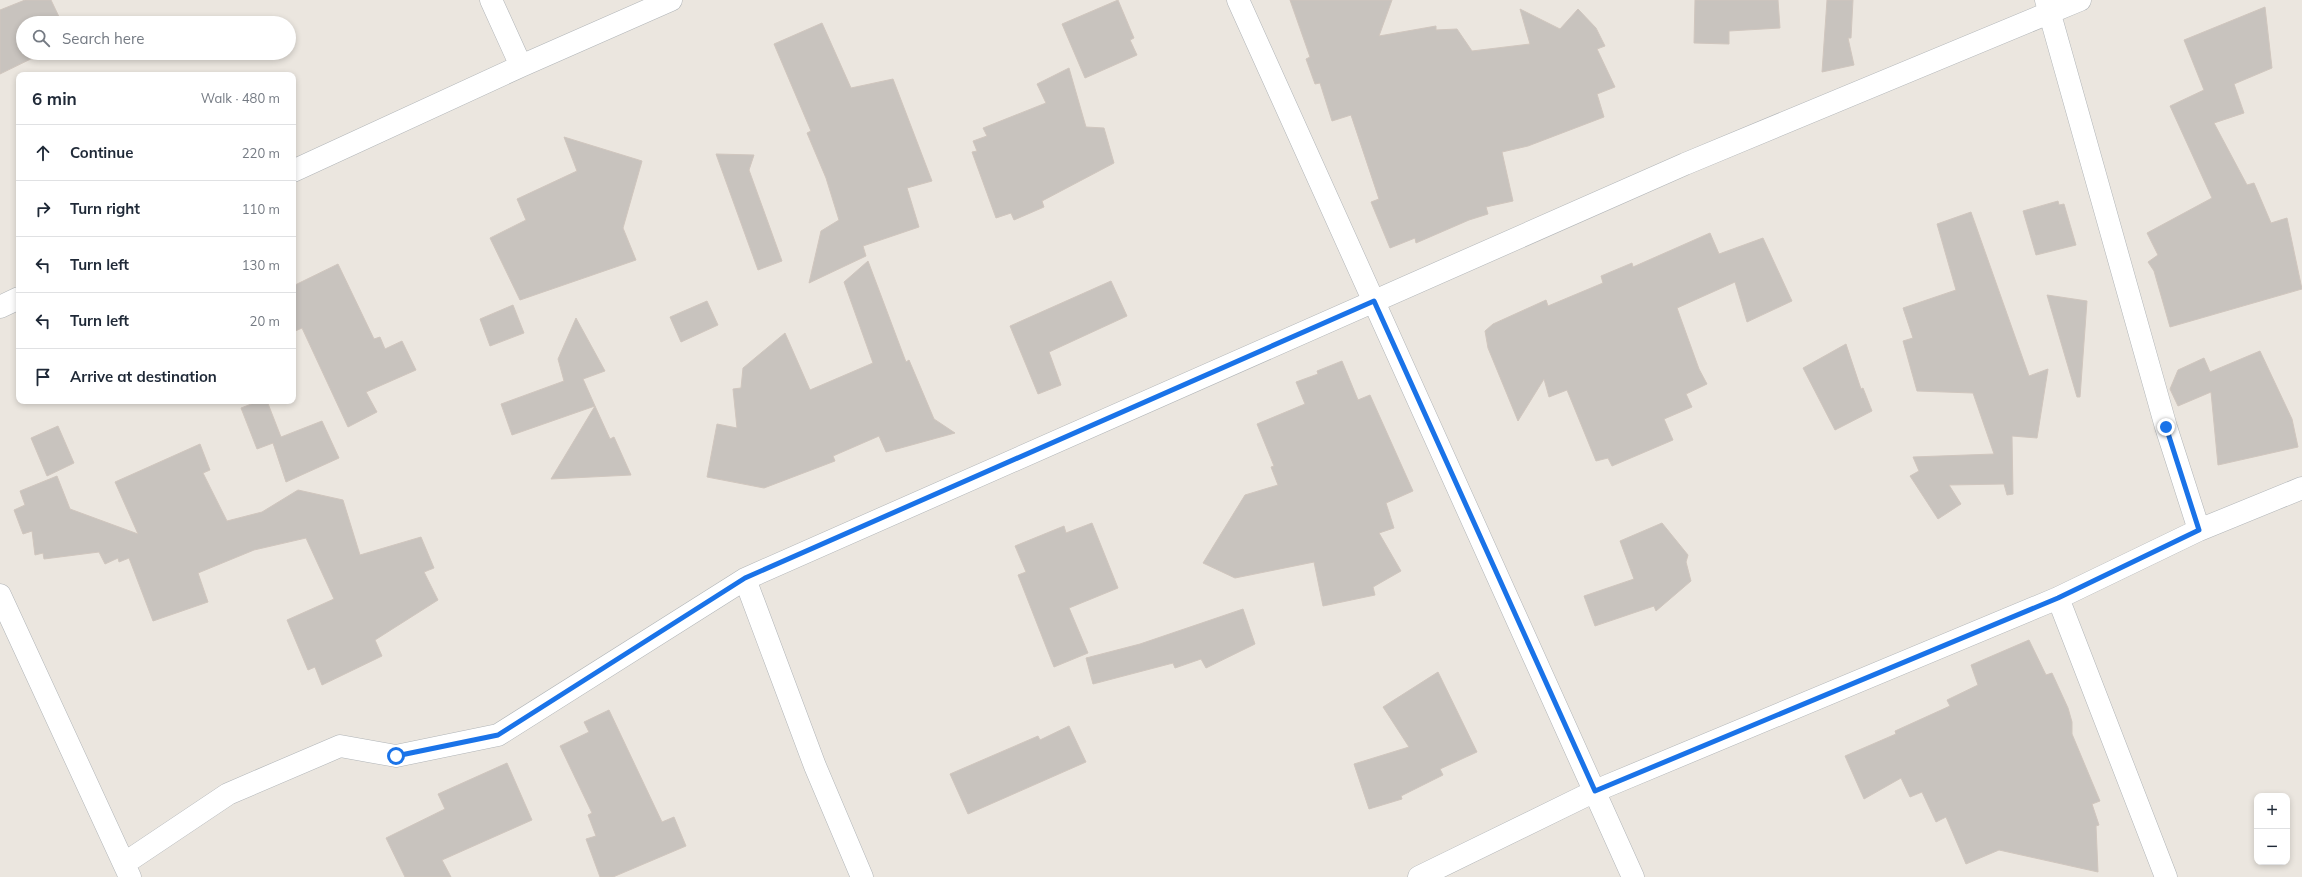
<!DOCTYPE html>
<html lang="en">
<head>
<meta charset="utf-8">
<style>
	:root { --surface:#fff; --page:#f2f2f3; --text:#1f2937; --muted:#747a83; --line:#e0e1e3 }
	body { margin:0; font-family:Mulish,sans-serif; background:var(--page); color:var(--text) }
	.controls { position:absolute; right:12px; bottom:12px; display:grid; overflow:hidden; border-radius:8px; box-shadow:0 2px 6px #0003 }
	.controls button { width:36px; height:36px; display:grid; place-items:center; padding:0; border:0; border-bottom:1px solid var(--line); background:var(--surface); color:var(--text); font:20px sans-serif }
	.stop { position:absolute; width:12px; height:12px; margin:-9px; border:3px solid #1a73e8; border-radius:50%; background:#fff }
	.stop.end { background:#1a73e8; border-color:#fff; box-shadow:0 1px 4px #0008 }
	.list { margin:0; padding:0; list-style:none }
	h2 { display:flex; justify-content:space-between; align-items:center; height:52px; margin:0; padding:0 16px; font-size:17px }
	h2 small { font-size:13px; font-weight:400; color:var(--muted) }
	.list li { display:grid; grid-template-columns:26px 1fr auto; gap:12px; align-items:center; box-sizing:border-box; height:56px; padding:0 16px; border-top:1px solid var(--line) }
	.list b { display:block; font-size:15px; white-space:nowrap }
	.list em { font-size:13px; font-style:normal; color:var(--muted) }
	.icon { flex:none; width:22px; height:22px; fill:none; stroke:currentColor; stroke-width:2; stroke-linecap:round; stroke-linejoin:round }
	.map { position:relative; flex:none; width:2302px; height:877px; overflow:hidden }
	.search { position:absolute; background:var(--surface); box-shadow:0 2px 6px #0003; left:16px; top:16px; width:280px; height:44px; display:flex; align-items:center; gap:10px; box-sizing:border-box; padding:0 14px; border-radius:22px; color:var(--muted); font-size:15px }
	.panel { position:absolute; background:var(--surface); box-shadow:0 2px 6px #0003; left:16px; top:72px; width:280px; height:332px; border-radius:8px }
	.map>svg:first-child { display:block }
	.building { fill:#c8c3be; stroke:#d0c6be }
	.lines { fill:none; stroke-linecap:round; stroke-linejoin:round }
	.minor-casing { stroke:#b0b4b7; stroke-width:23 }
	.minor { stroke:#fff; stroke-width:22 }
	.route { stroke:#1a73e8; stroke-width:5 }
</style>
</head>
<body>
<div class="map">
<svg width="2302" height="877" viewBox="0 0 2302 877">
	<rect width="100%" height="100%" fill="#ebe6df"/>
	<!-- building -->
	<path class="building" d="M 25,0 L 51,0 L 62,23 L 23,23 L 23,53 L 43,53 L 0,74 L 0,10 Z
		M 1118,0 L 1134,38 L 1130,40 L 1137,55 L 1085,78 L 1062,24 Z
		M 1290,0 L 1392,0 L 1379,36 L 1436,26 L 1436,30 L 1457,29 L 1472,51 L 1530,44 L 1520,9 L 1560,29 L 1578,9 L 1596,28 L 1605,46 L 1597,49 L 1615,87 L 1597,94 L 1604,117 L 1528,146 L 1502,152 L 1513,201 L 1486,207 L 1488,214 L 1469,220 L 1416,243 L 1415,238 L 1390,248 L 1371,202 L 1379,199 L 1351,115 L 1332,121 L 1320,83 L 1315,84 L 1306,59 L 1310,57 Z
		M 1695,0 L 1778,0 L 1780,28 L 1729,31 L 1729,44 L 1694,43 Z
		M 1827,0 L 1853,0 L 1851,38 L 1848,38 L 1854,65 L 1822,72 Z
		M 2265,7 L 2272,68 L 2234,84 L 2244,113 L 2214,123 L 2247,185 L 2254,183 L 2271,223 L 2287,218 L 2302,289 L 2170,327 L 2154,271 L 2148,262 L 2158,255 L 2147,233 L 2212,198 L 2170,106 L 2204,90 L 2184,40 Z
		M 822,23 L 851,88 L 893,79 L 932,181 L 907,188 L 919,227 L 863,246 L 866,256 L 809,283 L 821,231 L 839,220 L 826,178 L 807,133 L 811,131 L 774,44 Z
		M 1069,68 L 1086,127 L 1104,128 L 1114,163 L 1042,201 L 1044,207 L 1014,220 L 1011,213 L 996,218 L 972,152 L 977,151 L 973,141 L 987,136 L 983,128 L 1046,103 L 1037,84 Z
		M 564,137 L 642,161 L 623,228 L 636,260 L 520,300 L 490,238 L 526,220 L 517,199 L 577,171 Z
		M 716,154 L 754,155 L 749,170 L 782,261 L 758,270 Z
		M 2058,201 L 2059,205 L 2064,204 L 2076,245 L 2036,255 L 2023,211 Z
		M 1971,212 L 2029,376 L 2048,369 L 2037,438 L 2012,436 L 2013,494 L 2007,495 L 2004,484 L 1949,485 L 1961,504 L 1938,519 L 1910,476 L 1919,471 L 1913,457 L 1994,454 L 1973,393 L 1917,391 L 1903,341 L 1913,338 L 1903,308 L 1956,290 L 1937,224 Z
		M 1710,233 L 1719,254 L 1763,238 L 1792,301 L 1747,322 L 1735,282 L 1677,308 L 1699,369 L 1707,384 L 1686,394 L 1692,407 L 1664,419 L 1673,440 L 1612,466 L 1608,458 L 1596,461 L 1567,390 L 1549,397 L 1544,379 L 1518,421 L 1488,348 L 1485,331 L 1493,324 L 1546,300 L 1548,306 L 1603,283 L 1601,276 L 1632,263 L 1633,267 Z
		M 868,261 L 906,362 L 909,360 L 934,419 L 955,433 L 886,452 L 879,436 L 833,456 L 835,461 L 764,488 L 707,477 L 717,424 L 737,428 L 733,389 L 741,388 L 743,368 L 785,333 L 810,390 L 873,363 L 844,282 Z
		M 338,264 L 374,339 L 380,337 L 385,349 L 402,341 L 416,370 L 366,392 L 377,412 L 348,427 L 302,328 L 293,332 L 293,286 Z
		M 1111,281 L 1127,316 L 1049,352 L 1061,385 L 1038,394 L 1010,326 Z
		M 2047,295 L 2087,301 L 2080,397 L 2077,397 Z
		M 707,301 L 718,325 L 681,342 L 670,317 Z
		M 513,305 L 524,333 L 490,346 L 480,319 Z
		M 576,318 L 605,371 L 583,379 L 595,406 L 512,435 L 501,404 L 564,381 L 558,359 Z
		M 1846,344 L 1861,389 L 1863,388 L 1872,411 L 1835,430 L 1803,368 Z
		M 2260,351 L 2292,419 L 2298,447 L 2218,465 L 2211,392 L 2178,406 L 2170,389 L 2178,370 L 2204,358 L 2210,372 Z
		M 1342,361 L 1358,400 L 1370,395 L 1413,491 L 1386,503 L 1394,528 L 1379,533 L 1401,571 L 1373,587 L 1375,595 L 1323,606 L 1314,562 L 1235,578 L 1203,563 L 1245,495 L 1278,485 L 1271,467 L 1274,466 L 1257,424 L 1305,404 L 1296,382 L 1318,374 L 1317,371 Z
		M 259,401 L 267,401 L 281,437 L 322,421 L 339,458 L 286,482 L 273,443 L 257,449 L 241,408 Z
		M 595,406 L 610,439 L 614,437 L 631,475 L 551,479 Z
		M 58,426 L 74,463 L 47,476 L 31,438 Z
		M 200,444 L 210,470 L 203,473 L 227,521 L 262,512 L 298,490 L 343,500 L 360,555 L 421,537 L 434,568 L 424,572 L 438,600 L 375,640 L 382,656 L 322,685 L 315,667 L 308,670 L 287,620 L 334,599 L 306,538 L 254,550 L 198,573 L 208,602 L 153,621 L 129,558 L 119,562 L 118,558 L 105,564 L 99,552 L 44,559 L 43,553 L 35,555 L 32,531 L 23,534 L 14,510 L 25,505 L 20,491 L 57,476 L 70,509 L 138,534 L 115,482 Z
		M 1092,523 L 1118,588 L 1069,608 L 1088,653 L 1054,667 L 1018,575 L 1026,572 L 1015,546 L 1064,526 L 1066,533 Z
		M 1662,523 L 1688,555 L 1686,562 L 1691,581 L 1656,611 L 1654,606 L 1595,626 L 1584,596 L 1634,579 L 1620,541 Z
		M 1243,609 L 1255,644 L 1206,668 L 1201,659 L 1175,668 L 1173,663 L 1093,684 L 1086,658 L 1140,644 Z
		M 2029,640 L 2046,675 L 2052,673 L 2068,708 L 2072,722 L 2072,734 L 2100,801 L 2092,804 L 2099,825 L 2096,826 L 2098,872 L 1999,850 L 1966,864 L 1946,817 L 1936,822 L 1922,792 L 1910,797 L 1901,778 L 1864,799 L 1845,756 L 1896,734 L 1895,731 L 1950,706 L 1947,700 L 1978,685 L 1971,665 Z
		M 1438,672 L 1477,752 L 1440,769 L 1443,775 L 1401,796 L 1402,799 L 1369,809 L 1354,764 L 1409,747 L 1383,707 Z
		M 609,710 L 662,822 L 674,817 L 686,846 L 613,877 L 600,877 L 586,839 L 596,836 L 588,815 L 592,813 L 560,746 L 589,732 L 584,722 Z
		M 1069,726 L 1086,762 L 968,814 L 950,774 L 1038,736 L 1040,740 Z
		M 507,763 L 532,820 L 442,860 L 451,877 L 405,877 L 386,838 L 445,809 L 438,794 Z"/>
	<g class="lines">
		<defs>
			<path id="minor" d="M 491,0 L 521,66
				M 1238,0 L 1633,877
				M 2046,0 L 2166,427 L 2199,530
				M 293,171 L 521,66 L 671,0
				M 0,307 L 19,298
				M 745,579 L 815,766 L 862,877
				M 0,595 L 130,877
				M 2058,598 L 2166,877
				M 125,863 L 228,794 L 340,746 L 396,756 L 498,735 L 745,579 L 1685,164 L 2080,0
				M 1419,877 L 1595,791 L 2058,598 L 2199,530 L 2302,488"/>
		</defs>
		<!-- minor casing -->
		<use href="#minor" class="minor-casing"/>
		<!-- minor -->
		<use href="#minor" class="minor"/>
	</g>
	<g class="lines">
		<!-- route -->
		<path class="route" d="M 396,756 L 498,735 L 745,578 L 1374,301 L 1595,791 L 2058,598 L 2199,530 L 2166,427"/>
	</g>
</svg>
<div class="controls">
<button>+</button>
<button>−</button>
</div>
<div class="stop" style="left:396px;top:756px"></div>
<div class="stop end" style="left:2166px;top:427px"></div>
<div class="search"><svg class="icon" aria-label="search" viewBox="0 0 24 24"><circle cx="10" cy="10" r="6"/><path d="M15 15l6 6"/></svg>Search here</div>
<section class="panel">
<h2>6 min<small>Walk · 480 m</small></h2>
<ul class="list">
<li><svg class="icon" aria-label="ahead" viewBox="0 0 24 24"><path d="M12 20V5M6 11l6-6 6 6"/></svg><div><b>Continue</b></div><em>220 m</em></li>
<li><svg class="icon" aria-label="right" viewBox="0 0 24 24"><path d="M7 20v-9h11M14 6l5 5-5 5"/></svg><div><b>Turn right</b></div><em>110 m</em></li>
<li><svg class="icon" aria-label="left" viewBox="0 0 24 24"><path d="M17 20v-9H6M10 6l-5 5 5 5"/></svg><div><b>Turn left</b></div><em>130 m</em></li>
<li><svg class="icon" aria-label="left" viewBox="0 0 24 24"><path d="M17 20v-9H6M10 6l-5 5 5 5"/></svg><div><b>Turn left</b></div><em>20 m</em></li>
<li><svg class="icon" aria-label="arrive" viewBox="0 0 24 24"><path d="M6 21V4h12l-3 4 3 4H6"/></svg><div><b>Arrive at destination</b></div></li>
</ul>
</section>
</div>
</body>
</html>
